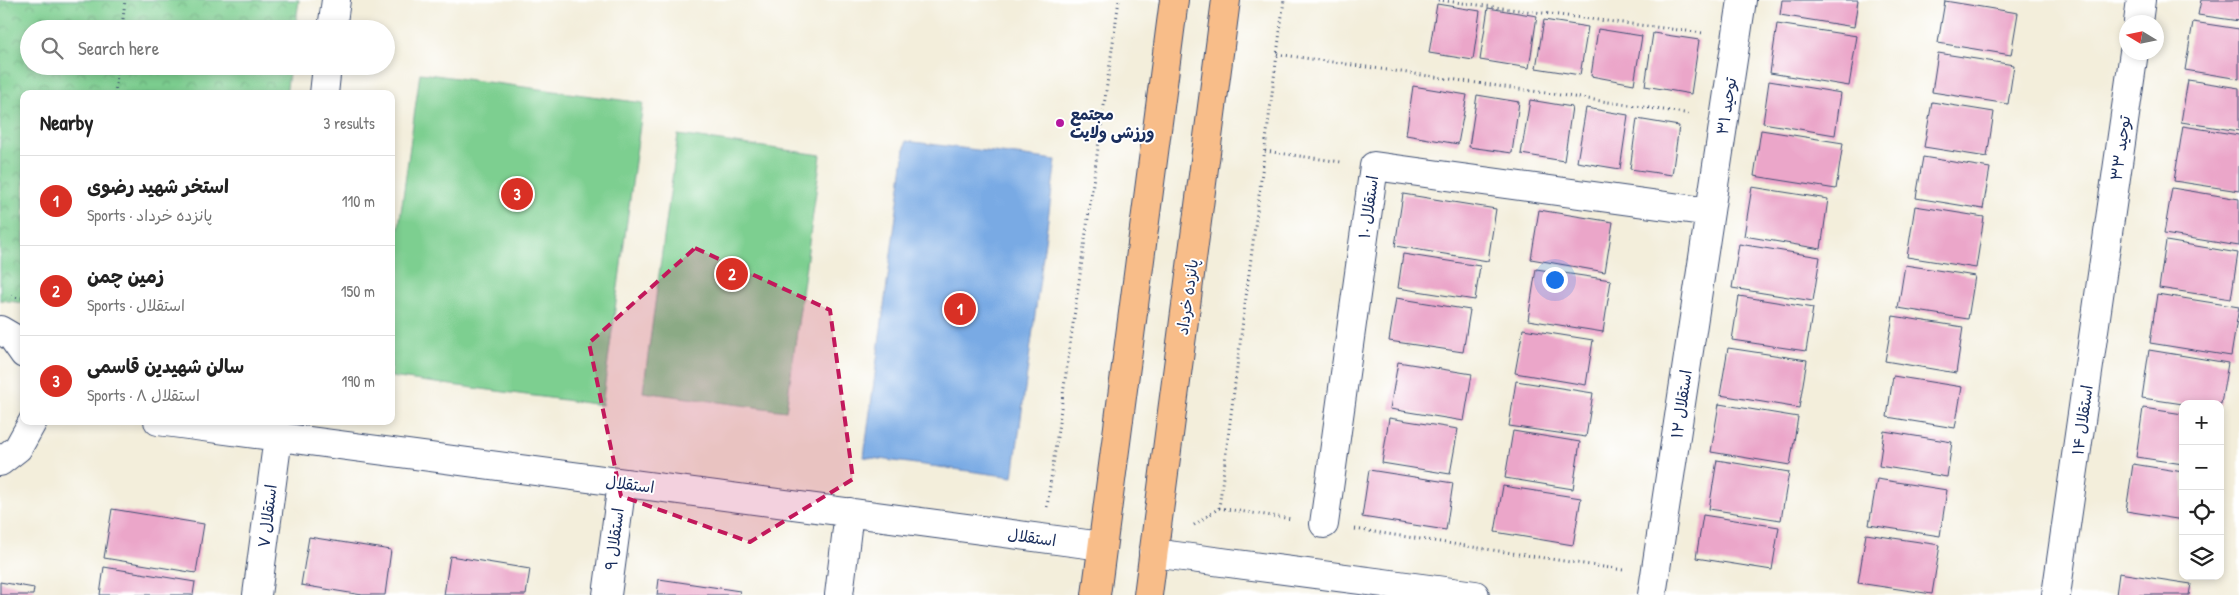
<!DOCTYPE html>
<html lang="en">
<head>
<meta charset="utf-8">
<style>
	:root { --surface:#fff; --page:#f6f6f6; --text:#222; --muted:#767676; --line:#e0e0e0; --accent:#d93025 }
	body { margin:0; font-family:"Patrick Hand","Playpen Sans Arabic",sans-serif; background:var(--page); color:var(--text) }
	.controls { position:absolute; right:15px; bottom:15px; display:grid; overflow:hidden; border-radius:10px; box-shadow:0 2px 8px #0003 }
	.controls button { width:45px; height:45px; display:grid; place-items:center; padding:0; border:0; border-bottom:1px solid var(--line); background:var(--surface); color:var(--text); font:25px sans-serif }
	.compass { position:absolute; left:2119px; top:15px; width:45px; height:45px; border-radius:50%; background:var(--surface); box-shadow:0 2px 8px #0003; rotate:280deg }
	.you { position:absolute; left:1554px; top:279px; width:18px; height:18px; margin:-12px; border:4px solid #fff; border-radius:50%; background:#1a73e8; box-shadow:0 0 0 8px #1a73e833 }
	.badge { display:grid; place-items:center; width:32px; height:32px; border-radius:50%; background:var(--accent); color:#fff; font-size:16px; font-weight:700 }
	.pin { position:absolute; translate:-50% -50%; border:2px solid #fff; box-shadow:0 1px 5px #0006 }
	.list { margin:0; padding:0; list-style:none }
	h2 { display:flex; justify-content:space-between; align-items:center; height:65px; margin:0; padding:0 20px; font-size:21px }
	h2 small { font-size:16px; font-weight:400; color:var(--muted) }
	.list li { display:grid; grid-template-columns:32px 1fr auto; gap:15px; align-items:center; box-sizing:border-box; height:90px; padding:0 20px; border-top:1px solid var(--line) }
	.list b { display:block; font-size:19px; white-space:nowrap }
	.list p { margin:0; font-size:16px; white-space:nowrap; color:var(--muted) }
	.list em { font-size:16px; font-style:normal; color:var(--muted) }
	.icon { flex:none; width:28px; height:28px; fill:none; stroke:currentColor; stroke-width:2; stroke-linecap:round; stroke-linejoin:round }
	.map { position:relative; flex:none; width:2239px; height:595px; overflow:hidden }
	.search { position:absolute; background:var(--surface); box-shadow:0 2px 8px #0003; left:20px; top:20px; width:375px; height:55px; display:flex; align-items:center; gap:12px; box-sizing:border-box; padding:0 18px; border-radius:28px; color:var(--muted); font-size:19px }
	.panel { position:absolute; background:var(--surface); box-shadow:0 2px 8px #0003; left:20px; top:90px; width:375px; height:335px; border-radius:10px }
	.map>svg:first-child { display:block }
	.park { fill:url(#park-crowns); stroke:#4c7f77 }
	.pitch { fill:#7dcf90; stroke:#4c7f77 }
	.water { fill:#79aae4; stroke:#4a6ca1 }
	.building { fill:#eba6c9 }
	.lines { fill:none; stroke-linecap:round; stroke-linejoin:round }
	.minor-casing { stroke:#3b4c71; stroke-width:30 }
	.major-casing { stroke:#3b4c71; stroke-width:30 }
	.path { stroke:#3b4c71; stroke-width:3; stroke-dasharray:1 4; stroke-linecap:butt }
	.minor { stroke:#fff; stroke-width:28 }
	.major { stroke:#f8bd89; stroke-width:28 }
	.marked { fill:#c2185b; fill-opacity:0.2; stroke:#c2185b; stroke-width:4; stroke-dasharray:10 6; stroke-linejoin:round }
	.poi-dot { fill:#b5179e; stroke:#fff; stroke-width:2 }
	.labels { text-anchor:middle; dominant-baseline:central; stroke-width:4; stroke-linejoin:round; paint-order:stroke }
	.street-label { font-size:16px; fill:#1b2f5e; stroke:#fff }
	.poi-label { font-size:16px; font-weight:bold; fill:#1b2f5e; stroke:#fff; text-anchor:start }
</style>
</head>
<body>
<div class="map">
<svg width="2239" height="595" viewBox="0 0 2239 595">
	<defs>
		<pattern id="park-crowns" width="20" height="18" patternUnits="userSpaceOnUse" patternTransform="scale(1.25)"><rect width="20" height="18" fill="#7dcf90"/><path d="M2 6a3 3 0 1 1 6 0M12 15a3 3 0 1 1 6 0" fill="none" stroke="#66a879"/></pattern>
	</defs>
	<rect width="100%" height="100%" fill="#fff"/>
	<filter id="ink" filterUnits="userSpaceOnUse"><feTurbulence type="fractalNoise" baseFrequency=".02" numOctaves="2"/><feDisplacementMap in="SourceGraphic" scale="10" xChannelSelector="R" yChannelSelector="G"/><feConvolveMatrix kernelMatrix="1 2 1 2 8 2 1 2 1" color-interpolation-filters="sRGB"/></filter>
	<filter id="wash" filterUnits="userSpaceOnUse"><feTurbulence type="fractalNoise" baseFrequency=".0096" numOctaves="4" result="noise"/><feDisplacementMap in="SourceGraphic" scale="20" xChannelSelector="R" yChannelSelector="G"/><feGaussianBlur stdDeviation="1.12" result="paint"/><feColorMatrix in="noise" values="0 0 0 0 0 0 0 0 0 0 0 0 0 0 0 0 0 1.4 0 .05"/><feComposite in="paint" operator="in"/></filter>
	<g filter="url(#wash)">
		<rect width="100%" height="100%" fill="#f3eedb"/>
		<!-- park -->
		<path class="park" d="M 0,0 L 299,0 L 295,29 L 29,29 L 29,66 L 290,66 L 286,94 L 24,94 L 24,303 L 0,300 Z"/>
		<!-- pitch -->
		<path class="pitch" d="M 420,73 L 643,103 L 602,405 L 391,377 L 391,285 Z
			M 678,135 L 821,155 L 786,411 L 643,392 Z"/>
		<!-- water -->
		<path class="water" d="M 906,141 L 1056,160 L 1013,477 L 864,457 Z"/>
		<g id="blocks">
			<!-- building -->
			<path class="building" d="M 1782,0 L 1858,0 L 1854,27 L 1780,15 Z
				M 2201,0 L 2239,0 L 2239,21 L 2198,15 Z
				M 1945,1 L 2018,13 L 2011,55 L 1938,43 Z
				M 1437,4 L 1480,11 L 1473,60 L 1429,53 Z
				M 1488,8 L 1537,16 L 1529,68 L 1480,60 Z
				M 1544,20 L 1588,27 L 1580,75 L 1536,68 Z
				M 2193,22 L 2239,29 L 2239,79 L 2185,70 Z
				M 1777,24 L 1857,36 L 1849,86 L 1770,73 Z
				M 1598,29 L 1642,36 L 1634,84 L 1591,76 Z
				M 1653,33 L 1699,40 L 1691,94 L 1645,86 Z
				M 1938,53 L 2014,65 L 2008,104 L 1932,92 Z
				M 2188,80 L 2239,88 L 2239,131 L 2181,122 Z
				M 1769,81 L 1841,93 L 1835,135 L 1763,123 Z
				M 1413,86 L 1467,95 L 1458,144 L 1406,135 Z
				M 1477,95 L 1519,102 L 1512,153 L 1469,147 Z
				M 1530,100 L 1572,107 L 1564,161 L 1521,154 Z
				M 1932,102 L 1994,112 L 1987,157 L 1924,147 Z
				M 1586,108 L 1628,115 L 1620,169 L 1577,162 Z
				M 1637,119 L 1679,126 L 1672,175 L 1630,169 Z
				M 2183,126 L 2239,135 L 2239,191 L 2174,181 Z
				M 1761,130 L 1843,143 L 1836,189 L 1754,176 Z
				M 1923,157 L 1990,168 L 1983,209 L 1916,198 Z
				M 1752,187 L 1828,199 L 1821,249 L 1744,236 Z
				M 2172,188 L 2239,199 L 2239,246 L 2164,234 Z
				M 1403,194 L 1496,209 L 1488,261 L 1395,246 Z
				M 1915,206 L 1984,217 L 1976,268 L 1907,257 Z
				M 1539,210 L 1613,222 L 1605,272 L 1531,259 Z
				M 2166,241 L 2238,253 L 2231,299 L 2159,288 Z
				M 1739,244 L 1820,257 L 1813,301 L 1732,288 Z
				M 1403,254 L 1480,266 L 1475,300 L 1398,288 Z
				M 1905,265 L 1975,276 L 1968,319 L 1898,308 Z
				M 1536,269 L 1611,280 L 1603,332 L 1528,320 Z
				M 2157,294 L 2239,307 L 2231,356 L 2150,343 Z
				M 1739,296 L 1813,308 L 1806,351 L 1732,340 Z
				M 1396,298 L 1470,310 L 1463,352 L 1389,341 Z
				M 1893,316 L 1963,327 L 1956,373 L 1885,361 Z
				M 1523,329 L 1593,340 L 1586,385 L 1515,373 Z
				M 1728,348 L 1807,360 L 1799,408 L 1720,395 Z
				M 2149,350 L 2228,363 L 2221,404 L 2183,404 L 2142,398 Z
				M 1398,362 L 1472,374 L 1464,421 L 1390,409 Z
				M 1893,376 L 1962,387 L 1955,428 L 1887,417 Z
				M 1516,381 L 1593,393 L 1586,437 L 1509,426 Z
				M 1719,404 L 1798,417 L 1790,465 L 1711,452 Z
				M 2143,408 L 2183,414 L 2183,464 L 2136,457 Z
				M 1389,418 L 1458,429 L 1450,474 L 1382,463 Z
				M 1513,431 L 1580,442 L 1573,489 L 1505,478 Z
				M 1884,431 L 1952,442 L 1947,477 L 1879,466 Z
				M 1717,460 L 1789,472 L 1781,520 L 1709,509 Z
				M 2133,464 L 2183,472 L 2183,520 L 2126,511 Z
				M 1369,470 L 1453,483 L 1446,530 L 1362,517 Z
				M 1877,479 L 1947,490 L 1940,536 L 1869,525 Z
				M 1503,486 L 1581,498 L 1573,545 L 1495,532 Z
				M 112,509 L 204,524 L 196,573 L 104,558 Z
				M 1703,515 L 1779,527 L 1772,570 L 1696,558 Z
				M 1866,534 L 1940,545 L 1932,594 L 1858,583 Z
				M 309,537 L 391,550 L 385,595 L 362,595 L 301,585 Z
				M 450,556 L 530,569 L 526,595 L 444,595 Z
				M 104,567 L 195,582 L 193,595 L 100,595 Z
				M 2119,573 L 2191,584 L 2189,595 L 2116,595 Z
				M 659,579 L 740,591 L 739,595 L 657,595 Z
				M 0,582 L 34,588 L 33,595 L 0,595 Z"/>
		</g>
	</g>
	<g filter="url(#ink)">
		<use href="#blocks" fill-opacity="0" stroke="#3b4c71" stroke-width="1"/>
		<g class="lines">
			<defs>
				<path id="minor" d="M 2138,22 L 2141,0
					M 332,29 L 336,0
					M 324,94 L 327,66
					M 0,330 L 12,337 L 24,354
					M 158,421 L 1102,546
					M 0,462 L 18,448 L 33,421
					M 1324,524 L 1374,166 L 1710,212
					M 1153,553 L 1475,595
					M 257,595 L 278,437
					M 607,595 L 622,483
					M 839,595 L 849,512
					M 1652,595 L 1742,0
					M 2056,595 L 2134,52"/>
				<path id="major" d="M 1096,595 L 1174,0
					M 1148,595 L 1226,0"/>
			</defs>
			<!-- minor casing -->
			<use href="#minor" class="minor-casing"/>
			<!-- major casing -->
			<use href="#major" class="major-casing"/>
			<!-- path -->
			<path class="path" d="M 1438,0 L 1703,33
				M 122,29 L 125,0
				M 1277,54 L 1691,114
				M 115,94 L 118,66
				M 1265,151 L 1341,162
				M 11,297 L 24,298
				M 1047,507 L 1119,0
				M 1219,508 L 1292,519
				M 1194,525 L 1219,508 L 1284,0
				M 1355,529 L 1623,570"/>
			<!-- minor -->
			<use href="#minor" class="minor"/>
			<!-- major -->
			<use href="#major" class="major"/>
		</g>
	</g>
	<!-- marked area -->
	<path class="marked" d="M 695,248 L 830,310 L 853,479 L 750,542 L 621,496 L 589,343 Z"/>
	<!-- markers -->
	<circle class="poi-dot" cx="1060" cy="123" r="5"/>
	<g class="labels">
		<!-- street labels -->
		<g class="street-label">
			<text transform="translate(1726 106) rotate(-81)">توحید ۳۱</text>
			<text transform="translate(2120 148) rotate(-82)">توحید ۳۳</text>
			<text transform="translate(1368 207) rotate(-82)">استقلال ۱۰</text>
			<text transform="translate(1187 297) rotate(-82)">پانزده خرداد</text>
			<text transform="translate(1681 404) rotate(-82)">استقلال ۱۲</text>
			<text transform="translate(2082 420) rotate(-82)">استقلال ۱۴</text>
			<text transform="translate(630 484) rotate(7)">استقلال</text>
			<text transform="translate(267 516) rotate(-83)">استقلال ۷</text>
			<text transform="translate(1032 537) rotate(8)">استقلال</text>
			<text transform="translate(614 539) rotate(-83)">استقلال ۹</text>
		</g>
		<!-- poi labels -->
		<g class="poi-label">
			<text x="1070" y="114">مجتمع<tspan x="1070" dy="18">ورزشی ولایت</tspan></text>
		</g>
	</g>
</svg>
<div class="controls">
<button>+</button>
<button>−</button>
<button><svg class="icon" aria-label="locate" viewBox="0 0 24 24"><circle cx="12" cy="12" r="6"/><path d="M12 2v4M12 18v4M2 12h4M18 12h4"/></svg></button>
<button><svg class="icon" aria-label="layers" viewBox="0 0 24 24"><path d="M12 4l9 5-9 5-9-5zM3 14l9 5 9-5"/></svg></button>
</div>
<svg class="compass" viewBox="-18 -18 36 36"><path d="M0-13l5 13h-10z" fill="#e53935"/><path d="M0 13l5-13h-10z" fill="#767676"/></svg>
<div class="you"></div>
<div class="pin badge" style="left:960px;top:309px">1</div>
<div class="pin badge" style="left:732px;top:274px">2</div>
<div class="pin badge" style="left:517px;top:194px">3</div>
<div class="search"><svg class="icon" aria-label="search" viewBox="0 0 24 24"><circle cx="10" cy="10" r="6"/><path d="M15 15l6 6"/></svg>Search here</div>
<section class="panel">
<h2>Nearby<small>3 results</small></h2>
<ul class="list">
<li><span class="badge">1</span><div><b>استخر شهید رضوی</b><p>Sports · پانزده خرداد</p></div><em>110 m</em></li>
<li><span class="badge">2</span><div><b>زمین چمن</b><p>Sports · استقلال</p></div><em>150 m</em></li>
<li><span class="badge">3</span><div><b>سالن شهیدین قاسمی</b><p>Sports · استقلال ۸</p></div><em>190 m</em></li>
</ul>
</section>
</div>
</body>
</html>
